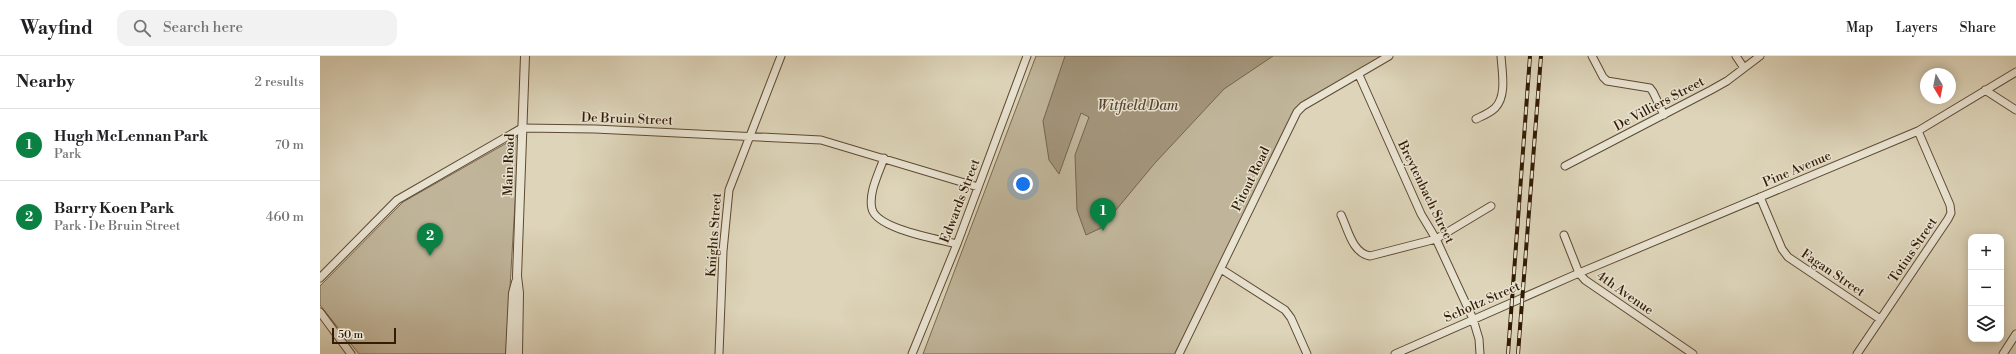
<!DOCTYPE html>
<html lang="en">
<head>
<meta charset="utf-8">
<style>
	:root { --surface:#fff; --page:#f2f2f2; --text:#202124; --muted:#757577; --line:#e0e0e0; --accent:#0b8043 }
	body { margin:0; font-family:"Libre Bodoni",serif; background:var(--page); color:var(--text) }
	.controls { position:absolute; right:12px; bottom:12px; display:grid; overflow:hidden; border-radius:8px; box-shadow:0 2px 10px #0003 }
	.controls button { width:36px; height:36px; display:grid; place-items:center; padding:0; border:0; border-bottom:1px solid var(--line); background:var(--surface); color:var(--text); font:20px sans-serif }
	.compass { position:absolute; left:1600px; top:12px; width:36px; height:36px; border-radius:50%; background:var(--surface); box-shadow:0 2px 10px #0003; rotate:170deg }
	.scale { position:absolute; left:12px; bottom:10px; width:64px; box-sizing:border-box; padding-left:4px; border:2px solid #331c04; border-top:0; font-size:11px; line-height:14px; white-space:nowrap; color:#331c04; -webkit-text-stroke:3px #e9e3d2; paint-order:stroke }
	.you { position:absolute; left:703px; top:128px; width:14px; height:14px; margin:-10px; border:3px solid #fff; border-radius:50%; background:#1a73e8; box-shadow:0 0 0 6px #1a73e833 }
	.badge { display:grid; place-items:center; width:26px; height:26px; border-radius:50%; background:var(--accent); color:#fff; font-size:13px; font-weight:700 }
	.pin { position:absolute; translate:-50% -33px; filter:drop-shadow(0 1px 2px #0008) }
	.pin::after { content:''; position:absolute; top:21px; width:14px; height:12px; background:inherit; clip-path:polygon(0 0,100% 0,50% 100%) }
	.list { margin:0; padding:0; list-style:none }
	h2 { display:flex; justify-content:space-between; align-items:center; height:52px; margin:0; padding:0 16px; font-size:17px }
	h2 small { font-size:13px; font-weight:400; color:var(--muted) }
	.list li { display:grid; grid-template-columns:26px 1fr auto; gap:12px; align-items:center; box-sizing:border-box; height:72px; padding:0 16px; border-top:1px solid var(--line) }
	.list b { display:block; font-size:15px; white-space:nowrap }
	.list p { margin:0; font-size:13px; white-space:nowrap; color:var(--muted) }
	.list em { font-size:13px; font-style:normal; color:var(--muted) }
	.icon { flex:none; width:22px; height:22px; fill:none; stroke:currentColor; stroke-width:2; stroke-linecap:round; stroke-linejoin:round }
	.map { position:relative; flex:none; width:1696px; height:298px; overflow:hidden }
	header { display:flex; align-items:center; gap:24px; box-sizing:border-box; height:56px; padding:0 20px; background:var(--surface); border-bottom:1px solid var(--line) }
	header strong { font-size:19px }
	nav { display:flex; gap:22px; margin-inline-start:auto; font-size:14px }
	.search { width:280px; height:36px; background:var(--page); display:flex; align-items:center; gap:10px; box-sizing:border-box; padding:0 14px; border-radius:12px; color:var(--muted); font-size:15px }
	main { display:flex }
	aside { flex:1; background:var(--surface) }
	.map>svg:first-child { display:block }
	.green { fill:#c0b59a; stroke:#7a684f }
	.water { fill:#a3957b; stroke:#76654b }
	.lines { fill:none; stroke-linecap:round; stroke-linejoin:round }
	.minor-casing { stroke:#5e4a31; stroke-width:9 }
	.tertiary-casing { stroke:#5e4a31; stroke-width:10 }
	.minor { stroke:#e9e3d2; stroke-width:7 }
	.tertiary { stroke:#e9e3d2; stroke-width:8 }
	.rail-casing { stroke:#331c04; stroke-width:4 }
	.rail { stroke:#e9e3d2; stroke-width:2.5; stroke-dasharray:8; stroke-linecap:butt }
	.labels { text-anchor:middle; dominant-baseline:central; stroke-width:3; stroke-linejoin:round; paint-order:stroke }
	.street-label { font-size:13px; fill:#331c04; stroke:#e9e3d2 }
	.water-label { font-size:14px; font-style:italic; fill:#5a462e; stroke:#e9e3d2 }
</style>
</head>
<body>
<header>
<strong>Wayfind</strong>
<div class="search"><svg class="icon" aria-label="search" viewBox="0 0 24 24"><circle cx="10" cy="10" r="6"/><path d="M15 15l6 6"/></svg>Search here</div>
<nav><a>Map</a><a>Layers</a><a>Share</a></nav>
</header>
<main>
<aside>
<h2>Nearby<small>2 results</small></h2>
<ul class="list">
<li><span class="badge">1</span><div><b>Hugh McLennan Park</b><p>Park</p></div><em>70 m</em></li>
<li><span class="badge">2</span><div><b>Barry Koen Park</b><p>Park · De Bruin Street</p></div><em>460 m</em></li>
</ul>
</aside>
<div class="map">
<svg width="1696" height="298" viewBox="0 0 1696 298">
	<rect width="100%" height="100%" fill="#ddd4b9"/>
	<filter id="stains"><feTurbulence type="fractalNoise" baseFrequency=".005" numOctaves="4"/><feColorMatrix values="0 0 0 0 .2 0 0 0 0 .09 0 0 0 0 .02 0 0 0 .5 -.17"/></filter>
	<radialGradient id="worn" r=".72"><stop offset=".6" stop-color="#630" stop-opacity="0"/><stop offset="1" stop-color="#630" stop-opacity=".3"/></radialGradient>
	<!-- green -->
	<path class="green" d="M 716,0 L 1062,0 L 976,52 L 856,298 L 603,298 Z
		M 199,80 L 186,298 L 39,298 L 0,249 L 0,230 L 83,146 Z"/>
	<!-- water -->
	<path class="water" d="M 745,0 L 953,0 L 904,33 L 835,107 L 781,172 L 766,179 L 757,154 L 755,99 L 769,61 L 761,57 L 739,118 L 729,104 L 723,65 Z"/>
	<g class="lines">
		<defs>
			<path id="minor" d="M 1272,0 L 1283,21 L 1287,25 L 1330,32 L 1333,36 L 1344,59
				M 1416,0 L 1424,12
				M 1039,19 L 1101,158 L 1116,183 L 1153,263 L 1159,283 L 1160,298
				M 1665,34 L 1696,54
				M 1156,63 C 1162,60 1170,57 1175,52 C 1187,40 1182,16 1181,0
				M 564,102 C 559,117 548,137 552,153 C 557,173 618,183 637,188
				M 1245,110 L 1391,34 L 1407,25 L 1440,0
				M 1440,141 L 1462,193 L 1468,201 L 1560,263
				M 1021,159 C 1028,173 1032,197 1050,200 L 1116,183 L 1171,150
				M 1244,179 L 1259,217 L 1265,224 L 1373,298
				M 901,213 L 965,254 L 971,262 L 987,298
				M 0,222 L 77,144 L 202,72 L 275,73 L 501,84 L 658,131
				M 0,256 L 31,298
				M 399,298 L 403,195 L 409,134 L 461,0
				M 592,298 L 637,188 L 707,0
				M 859,298 L 977,56 L 983,50 L 1069,0
				M 1075,298 L 1259,217 L 1598,75 L 1696,16
				M 1537,298 L 1628,163 L 1631,157 L 1630,149 L 1598,75
				M 1683,298 L 1696,278"/>
			<path id="tertiary" d="M 190,298 L 193,237 L 196,226
				M 198,298 L 199,237 L 197,220 L 205,0"/>
		</defs>
		<!-- minor casing -->
		<use href="#minor" class="minor-casing"/>
		<!-- tertiary casing -->
		<use href="#tertiary" class="tertiary-casing"/>
		<!-- minor -->
		<use href="#minor" class="minor"/>
		<!-- tertiary -->
		<use href="#tertiary" class="tertiary"/>
		<defs>
			<path id="rail" d="M 1188,298 L 1210,0
				M 1198,298 L 1221,0"/>
		</defs>
		<!-- rail casing -->
		<use href="#rail" class="rail-casing"/>
		<!-- rail -->
		<use href="#rail" class="rail"/>
	</g>
	<g class="labels">
		<!-- street labels -->
		<g class="street-label">
			<text transform="translate(1339 48) rotate(-28)">De Villiers Street</text>
			<text transform="translate(307 63) rotate(2)">De Bruin Street</text>
			<text transform="translate(189 109) rotate(-88)">Main Road</text>
			<text transform="translate(1477 113) rotate(-23)">Pine Avenue</text>
			<text transform="translate(931 123) rotate(-64)">Pitout Road</text>
			<text transform="translate(1106 136) rotate(64)">Breytenbach Street</text>
			<text transform="translate(640 145) rotate(-69)">Edwards Street</text>
			<text transform="translate(394 179) rotate(-86)">Knights Street</text>
			<text transform="translate(1593 194) rotate(-56)">Totius Street</text>
			<text transform="translate(1513 217) rotate(34)">Fagan Street</text>
			<text transform="translate(1305 237) rotate(35)">4th Avenue</text>
			<text transform="translate(1162 246) rotate(-24)">Scholtz Street</text>
		</g>
		<!-- water labels -->
		<g class="water-label">
			<text x="818" y="50">Witfield Dam</text>
		</g>
	</g>
	<rect width="100%" height="100%" filter="url(#stains)"/>
	<rect width="100%" height="100%" fill="url(#worn)"/>
</svg>
<div class="controls">
<button>+</button>
<button>−</button>
<button><svg class="icon" aria-label="layers" viewBox="0 0 24 24"><path d="M12 4l9 5-9 5-9-5zM3 14l9 5 9-5"/></svg></button>
</div>
<svg class="compass" viewBox="-18 -18 36 36"><path d="M0-13l5 13h-10z" fill="#e53935"/><path d="M0 13l5-13h-10z" fill="#757577"/></svg>
<div class="scale">50 m</div>
<div class="you"></div>
<div class="pin badge" style="left:783px;top:175px">1</div>
<div class="pin badge" style="left:110px;top:200px">2</div>
</div>
</main>
</body>
</html>
